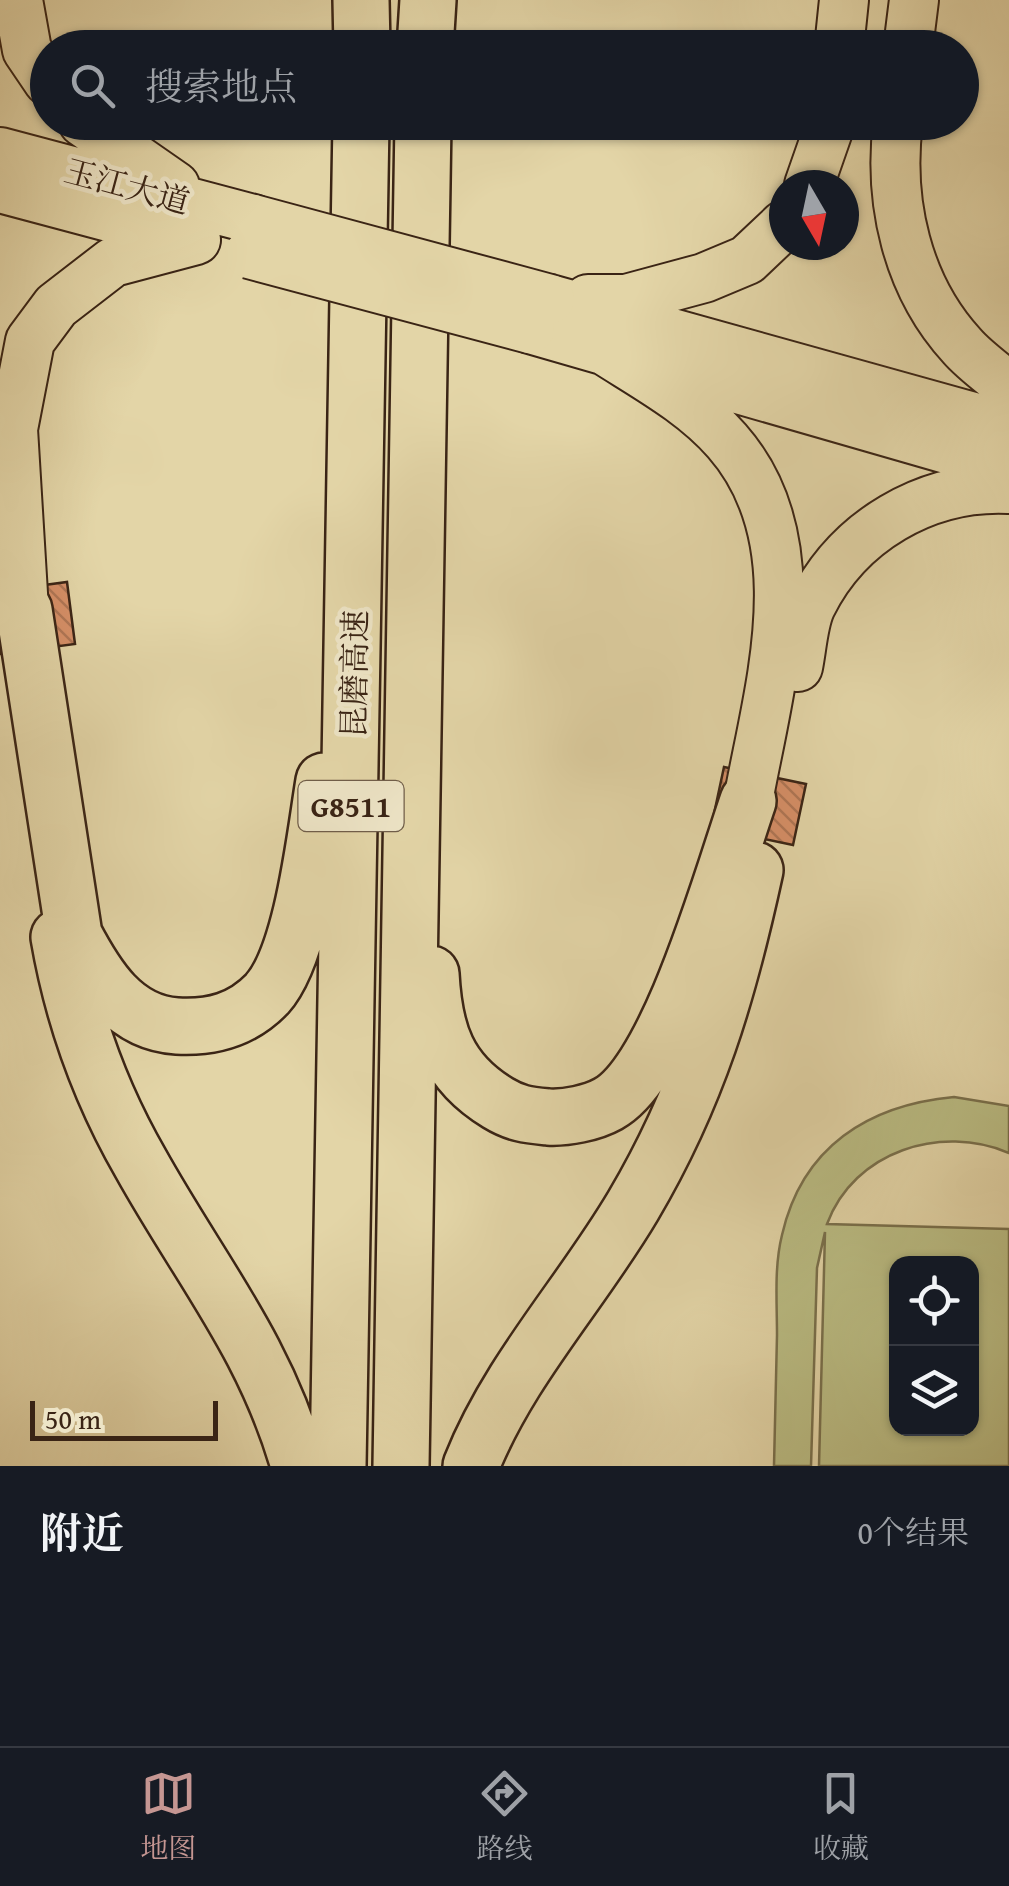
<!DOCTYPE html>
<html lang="zh">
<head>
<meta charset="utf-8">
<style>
	:root { --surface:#171b24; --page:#20242c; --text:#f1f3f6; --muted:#9ea1a6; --line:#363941; --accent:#c59692 }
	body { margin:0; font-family:"Gentium Book Plus","Noto Serif SC",serif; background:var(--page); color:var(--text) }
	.controls { position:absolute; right:30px; bottom:30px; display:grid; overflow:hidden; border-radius:20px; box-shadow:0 2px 8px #0004 }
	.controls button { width:90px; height:90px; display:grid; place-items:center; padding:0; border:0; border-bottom:2px solid var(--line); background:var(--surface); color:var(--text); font:50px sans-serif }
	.compass { position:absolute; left:769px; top:170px; width:90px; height:90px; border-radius:50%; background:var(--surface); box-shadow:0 2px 8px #0004; rotate:171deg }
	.scale { position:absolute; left:30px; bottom:25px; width:188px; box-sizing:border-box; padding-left:10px; border:5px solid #3a2415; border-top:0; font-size:28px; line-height:35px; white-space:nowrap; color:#3a2415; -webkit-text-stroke:8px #ede4c6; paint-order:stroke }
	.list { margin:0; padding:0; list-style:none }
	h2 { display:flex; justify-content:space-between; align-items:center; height:130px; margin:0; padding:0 40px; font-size:42px }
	h2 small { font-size:32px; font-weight:400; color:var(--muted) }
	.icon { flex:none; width:55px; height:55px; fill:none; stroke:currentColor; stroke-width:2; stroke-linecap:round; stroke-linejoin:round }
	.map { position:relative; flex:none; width:1009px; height:1466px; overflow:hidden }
	.search { position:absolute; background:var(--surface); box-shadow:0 2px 8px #0004; left:30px; right:30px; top:30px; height:110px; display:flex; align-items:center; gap:25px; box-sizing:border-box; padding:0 35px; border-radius:55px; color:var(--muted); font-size:38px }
	.sheet { height:280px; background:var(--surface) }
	nav { display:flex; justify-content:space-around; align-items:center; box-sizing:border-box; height:140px; border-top:2px solid var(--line); background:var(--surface); font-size:28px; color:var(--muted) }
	nav a { display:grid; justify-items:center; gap:5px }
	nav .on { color:var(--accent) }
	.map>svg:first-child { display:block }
	.pitch { fill:#babc83; stroke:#7a704c; stroke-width:2.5; fill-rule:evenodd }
	.building { fill:url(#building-back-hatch); stroke:#3a2415; stroke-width:2.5 }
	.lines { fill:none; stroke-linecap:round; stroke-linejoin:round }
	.major-casing { stroke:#3a2415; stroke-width:52 }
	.highway-casing { stroke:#3a2415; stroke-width:60 }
	.major { stroke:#e3d5a7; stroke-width:48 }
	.highway { stroke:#e3d5a7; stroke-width:55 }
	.major-bridge-casing { stroke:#3a2415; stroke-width:52; stroke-linecap:butt }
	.major-bridge { stroke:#e3d5a7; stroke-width:48 }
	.labels { text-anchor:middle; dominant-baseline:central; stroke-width:9; stroke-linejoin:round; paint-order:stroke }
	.shield { fill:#ede4c6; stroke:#705e4a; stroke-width:2.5 }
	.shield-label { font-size:30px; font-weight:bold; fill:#3a2415 }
	.street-label { font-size:32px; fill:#3a2415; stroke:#ede4c6 }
</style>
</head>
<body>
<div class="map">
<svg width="1009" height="1466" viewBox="0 0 1009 1466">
	<defs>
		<pattern id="building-back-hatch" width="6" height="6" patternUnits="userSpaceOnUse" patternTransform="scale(2.5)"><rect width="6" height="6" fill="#d68f67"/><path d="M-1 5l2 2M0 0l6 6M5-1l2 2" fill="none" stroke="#af7554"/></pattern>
	</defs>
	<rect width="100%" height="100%" fill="#e3d5a7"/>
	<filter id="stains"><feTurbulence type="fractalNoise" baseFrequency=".002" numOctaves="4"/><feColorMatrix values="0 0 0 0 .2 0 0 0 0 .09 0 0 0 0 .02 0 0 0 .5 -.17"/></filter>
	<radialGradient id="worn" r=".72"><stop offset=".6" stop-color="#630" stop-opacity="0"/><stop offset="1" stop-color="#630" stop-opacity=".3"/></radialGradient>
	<!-- pitch -->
	<path class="pitch" d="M 954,1097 L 1009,1106 L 1009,1153 C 941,1124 854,1151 827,1224 L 1009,1229 L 1009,1466 L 819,1466 L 825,1232 L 817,1268 L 811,1466 L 774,1466 C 775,1422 776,1379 777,1335 C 777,1302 774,1267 782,1235 C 802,1147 868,1105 954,1097 ZM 896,1264 L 972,1264 L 972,1428 L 896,1428 Z"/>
	<!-- building -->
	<path class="building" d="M 67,582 L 75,644 L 0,654 L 0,591 Z
		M 724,767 L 806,784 L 793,845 L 711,828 Z"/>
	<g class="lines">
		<defs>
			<path id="major" d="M 18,0 L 27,50 L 48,81
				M 839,48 L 844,0
				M 908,48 L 914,0
				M 83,122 L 175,186
				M 898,122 C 888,202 907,286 962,346 C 975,361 994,374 1009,387
				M 0,152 L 253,219
				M 809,185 L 831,122
				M 0,188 L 195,240
				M 550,299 L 1009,427
				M 588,299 L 626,299 L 704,278 L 747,260 L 784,225
				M 530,329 L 1009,467
				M 604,350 C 646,377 693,402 727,441 C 815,541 769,686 748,801
				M 24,610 L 13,429 L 30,341 L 56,306 L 113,262 L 196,240
				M 798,667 C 802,648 803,623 811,606 C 848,531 926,485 1009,489"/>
			<path id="highway" d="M 361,0 L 362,48
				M 425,48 L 428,0
				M 24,610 L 74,935 C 96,977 124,1023 177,1026 C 212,1028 242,1020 267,994 C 303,954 315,835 324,781
				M 59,937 C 73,1018 100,1093 141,1164 C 200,1270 265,1346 299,1466
				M 431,974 C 434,1032 447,1072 498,1103 C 516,1114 528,1115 548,1117 C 566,1118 592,1113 608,1104 C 669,1071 724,870 748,801
				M 338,1466 L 361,122
				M 401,1466 L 423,122
				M 471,1466 C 509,1370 581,1294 633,1206 C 698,1096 728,994 755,870"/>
		</defs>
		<!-- major casing -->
		<use href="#major" class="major-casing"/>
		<!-- highway casing -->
		<use href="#highway" class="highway-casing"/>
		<!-- major -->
		<use href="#major" class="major"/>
		<!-- highway -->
		<use href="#highway" class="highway"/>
		<defs>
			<path id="major-bridge" d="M 253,219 L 550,299
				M 249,254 L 530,329"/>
		</defs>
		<!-- major-bridge casing -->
		<use href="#major-bridge" class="major-bridge-casing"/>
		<!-- major-bridge -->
		<use href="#major-bridge" class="major-bridge"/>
	</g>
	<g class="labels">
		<!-- shield labels -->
		<rect class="shield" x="298.5" y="781" width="105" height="50" rx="8"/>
		<g class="shield-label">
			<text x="351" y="806">G8511</text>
		</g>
		<!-- street labels -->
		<g class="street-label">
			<text transform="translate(127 186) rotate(15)">玉江大道</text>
			<text transform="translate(354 674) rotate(-89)">昆磨高速</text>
		</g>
	</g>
	<rect width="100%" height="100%" filter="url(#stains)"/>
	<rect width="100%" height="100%" fill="url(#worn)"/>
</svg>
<div class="controls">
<button><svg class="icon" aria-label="locate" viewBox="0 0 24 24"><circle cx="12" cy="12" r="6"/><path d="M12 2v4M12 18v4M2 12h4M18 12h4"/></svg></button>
<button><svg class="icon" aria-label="layers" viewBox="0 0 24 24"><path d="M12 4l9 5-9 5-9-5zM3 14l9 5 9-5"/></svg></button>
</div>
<svg class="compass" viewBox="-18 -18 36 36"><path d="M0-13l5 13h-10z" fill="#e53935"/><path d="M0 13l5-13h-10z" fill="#9ea1a6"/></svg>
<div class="scale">50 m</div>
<div class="search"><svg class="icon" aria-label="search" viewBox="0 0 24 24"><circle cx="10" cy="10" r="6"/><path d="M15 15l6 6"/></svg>搜索地点</div>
</div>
<section class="sheet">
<h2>附近<small>0个结果</small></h2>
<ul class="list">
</ul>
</section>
<nav>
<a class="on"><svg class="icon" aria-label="map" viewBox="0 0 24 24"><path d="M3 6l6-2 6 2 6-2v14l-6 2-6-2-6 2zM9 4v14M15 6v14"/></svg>地图</a>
<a><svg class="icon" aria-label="directions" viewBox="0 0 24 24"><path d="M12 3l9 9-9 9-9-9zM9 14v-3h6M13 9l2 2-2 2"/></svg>路线</a>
<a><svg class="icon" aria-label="saved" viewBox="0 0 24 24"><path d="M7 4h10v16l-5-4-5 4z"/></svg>收藏</a>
</nav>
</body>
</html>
